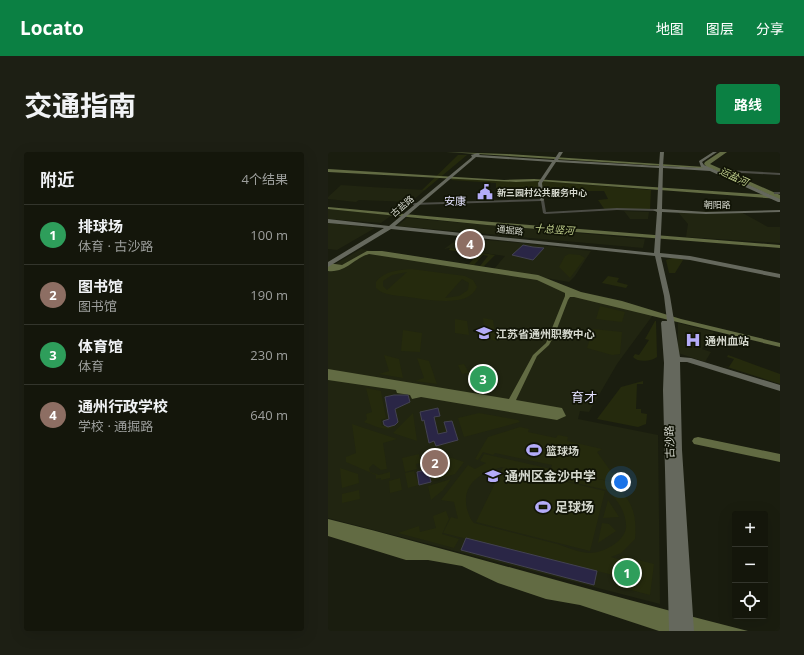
<!DOCTYPE html>
<html lang="zh">
<head>
<meta charset="utf-8">
<style>
	:root { --surface:#14160b; --page:#1d1f14; --text:#f1f3f6; --muted:#9d9f9d; --line:#33352c; --accent:#0b8043 }
	body { margin:0; font-family:"Open Sans","Noto Sans SC",sans-serif; background:var(--page); color:var(--text) }
	.controls { position:absolute; right:12px; bottom:12px; display:grid; overflow:hidden; border-radius:4px; box-shadow:0 4px 16px #0002 }
	.controls button { width:36px; height:36px; display:grid; place-items:center; padding:0; border:0; border-bottom:1px solid var(--line); background:var(--surface); color:var(--text); font:20px sans-serif }
	.you { position:absolute; left:293px; top:330px; width:14px; height:14px; margin:-10px; border:3px solid #fff; border-radius:50%; background:#1a73e8; box-shadow:0 0 0 6px #1a73e833 }
	.badge { display:grid; place-items:center; width:26px; height:26px; border-radius:50%; background:var(--accent); color:#fff; font-size:13px; font-weight:700 }
	.pin { position:absolute; translate:-50% -50%; border:2px solid #fff; box-shadow:0 1px 4px #0006 }
	.list { margin:0; padding:0; list-style:none }
	h2 { display:flex; justify-content:space-between; align-items:center; height:52px; margin:0; padding:0 16px; font-size:17px }
	h2 small { font-size:13px; font-weight:400; color:var(--muted) }
	.list li { display:grid; grid-template-columns:26px 1fr auto; gap:12px; align-items:center; box-sizing:border-box; height:60px; padding:0 16px; border-top:1px solid var(--line) }
	.list b { display:block; font-size:15px; white-space:nowrap }
	.list p { margin:0; font-size:13px; white-space:nowrap; color:var(--muted) }
	.list em { font-size:13px; font-style:normal; color:var(--muted) }
	.icon { flex:none; width:22px; height:22px; fill:none; stroke:currentColor; stroke-width:2; stroke-linecap:round; stroke-linejoin:round }
	.map { position:relative; flex:none; width:452px; height:479px; overflow:hidden; border-radius:4px }
	header { display:flex; align-items:center; gap:24px; box-sizing:border-box; height:56px; padding:0 20px; background:var(--accent); color:#fff }
	header strong { font-size:19px }
	nav { display:flex; gap:22px; margin-inline-start:auto; font-size:14px }
	.intro { display:flex; align-items:center; justify-content:space-between; box-sizing:border-box; height:96px; padding:0 24px }
	h1 { margin:0; font-size:28px }
	.button { padding:10px 18px; border-radius:4px; background:var(--accent); color:#fff; font-size:14px; font-weight:700 }
	main { display:flex; gap:24px; padding:0 24px }
	aside { flex:1; background:var(--surface); border-radius:4px; box-shadow:0 4px 16px #0002 }
	.map>svg:first-child { display:block }
	.built { fill:#212511 }
	.green { fill:#252a0d; fill-rule:evenodd }
	.water { fill:#626b43 }
	.lines { fill:none; stroke-linecap:round; stroke-linejoin:round }
	.river { fill:#626b43; fill-rule:evenodd }
	.building { fill:#2a2646; stroke:#434251 }
	.street { fill:#4b4c45; fill-rule:evenodd }
	.secondary { fill:#65685d; fill-rule:evenodd }
	.labels { text-anchor:middle; dominant-baseline:central; stroke-width:3.5; stroke-linejoin:round; paint-order:stroke }
	.far-poi-label { font-size:9px; font-weight:bold; fill:#d4d7cd; stroke:#111406; text-anchor:start }
	.far-street-label { font-size:9px; fill:#d4d7cd; stroke:#111406 }
	.far-water-label { font-size:10px; font-style:italic; fill:#c0cf8d; stroke:#111406 }
	.far-quarter-label { font-size:11px; fill:#e3e1fe; stroke:#111406 }
	.poi-label { font-size:11px; font-weight:bold; fill:#d4d7cd; stroke:#111406; text-anchor:start }
	.street-label { font-size:11px; fill:#d4d7cd; stroke:#111406 }
	.quarter-label { font-size:13px; fill:#e3e1fe; stroke:#111406 }
	.near-poi-label { font-size:13px; font-weight:bold; fill:#d4d7cd; stroke:#111406; text-anchor:start }
</style>
</head>
<body>
<header>
<strong>Locato</strong>
<nav><a>地图</a><a>图层</a><a>分享</a></nav>
</header>
<div class="intro"><h1>交通指南</h1><a class="button">路线</a></div>
<main>
<aside>
<h2>附近<small>4个结果</small></h2>
<ul class="list">
<li><span class="badge" style="background:#2e9e5b">1</span><div><b>排球场</b><p>体育 · 古沙路</p></div><em>100 m</em></li>
<li><span class="badge" style="background:#8d6e63">2</span><div><b>图书馆</b><p>图书馆</p></div><em>190 m</em></li>
<li><span class="badge" style="background:#2e9e5b">3</span><div><b>体育馆</b><p>体育</p></div><em>230 m</em></li>
<li><span class="badge" style="background:#8d6e63">4</span><div><b>通州行政学校</b><p>学校 · 通掘路</p></div><em>640 m</em></li>
</ul>
</aside>
<div class="map">
<svg width="452" height="479" viewBox="0 0 452 479">
	<rect width="100%" height="100%" fill="#1a1d0f"/>
	<!-- built -->
	<path class="built" d="M 13,33 L 43,35 L 97,38 L 83,50 L 31,48 L 28,50 L 0,47 L 0,45 Z
		M 0,57 L 64,63 L 53,71 L 0,67 Z
		M 296,59 L 321,60 L 320,67 L 302,67 Z
		M 349,59 L 413,60 L 440,75 L 452,75 L 452,91 L 358,85 L 360,72 Z
		M 79,66 L 317,87 L 315,96 L 69,74 Z
		M 0,71 L 47,76 L 9,98 L 0,97 Z
		M 131,86 L 193,91 L 263,99 L 247,124 L 241,130 L 166,117 L 177,104 L 121,96 L 116,97 Z
		M 33,97 L 211,127 L 325,163 L 289,212 L 261,260 L 252,259 L 250,267 L 330,283 L 332,452 L 0,366 L 0,116 Z
		M 350,171 L 386,180 L 374,197 L 383,200 L 377,210 L 350,201 Z"/>
	<!-- green -->
	<path class="green" d="M 130,3 L 139,3 L 97,38 L 94,38 Z
		M 125,26 L 188,30 L 211,29 L 323,38 L 322,58 L 277,58 L 270,48 L 280,47 L 276,39 L 168,39 L 168,31 L 123,28 Z
		M 122,96 L 167,103 L 156,114 L 152,114 L 160,104 L 155,103 L 146,113 L 141,112 L 149,103 L 121,98 Z
		M 241,102 L 252,103 L 257,106 L 242,126 L 231,115 L 237,104 Z
		M 347,105 L 353,106 L 355,108 L 347,121 L 341,121 L 338,108 Z
		M 83,117 L 137,124 L 145,128 L 149,135 C 140,157 98,147 80,145 C 70,143 55,144 48,136 L 48,130 C 56,119 70,118 83,117 ZM 79,120 L 59,138 L 55,134 L 55,129 L 64,123 ZM 134,127 L 141,131 L 140,138 L 131,144 L 117,146 Z
		M 280,124 L 291,126 L 289,130 L 300,133 L 298,136 L 274,131 Z
		M 272,154 L 297,160 L 294,170 L 268,167 Z
		M 155,166 L 165,168 L 168,189 L 157,186 Z
		M 127,167 L 139,169 L 141,183 L 127,181 Z
		M 327,169 L 328,169 L 329,205 C 324,209 310,211 305,205 L 307,202 L 311,203 L 321,188 L 317,187 Z
		M 265,177 L 294,180 L 292,202 L 284,203 L 259,196 Z
		M 75,178 L 94,181 L 92,200 L 73,199 Z
		M 56,203 L 71,207 L 75,226 L 51,222 L 61,219 Z
		M 400,203 L 452,222 L 452,232 L 396,214 L 401,215 L 406,207 L 399,205 Z
		M 89,206 L 101,209 L 109,232 L 87,229 L 96,226 Z
		M 136,212 L 141,221 L 154,218 L 163,219 L 170,232 L 164,233 L 166,237 L 157,239 L 155,236 L 150,237 L 151,239 L 149,240 L 139,221 L 134,222 L 130,213 Z
		M 315,229 L 315,232 L 309,232 L 308,257 L 313,257 L 313,261 L 319,262 L 318,272 L 310,275 L 269,267 L 293,235 Z
		M 38,236 L 53,239 L 58,266 L 53,268 L 54,274 L 66,274 C 59,281 45,273 36,270 L 39,267 L 38,262 L 44,260 Z
		M 85,261 L 89,289 L 65,281 Z
		M 151,261 L 190,268 L 192,270 L 136,285 L 130,266 Z
		M 24,272 L 69,287 L 55,291 L 59,317 L 53,318 L 45,312 L 41,316 L 42,320 L 51,323 L 62,320 L 62,326 L 53,328 L 53,326 L 48,327 L 48,323 L 18,310 L 18,305 L 28,301 Z
		M 192,275 L 201,277 L 200,280 L 228,286 L 230,283 L 240,285 L 239,289 L 274,297 L 269,300 L 284,321 L 287,320 L 295,332 L 243,321 L 288,331 C 304,352 309,360 307,387 L 293,401 L 283,405 L 293,408 L 294,404 L 326,412 L 322,443 L 288,434 L 289,424 L 115,381 L 123,365 L 130,367 L 126,350 L 113,348 L 140,313 L 147,317 L 158,311 L 152,309 L 156,302 L 223,317 L 224,313 L 167,301 L 165,303 L 155,300 L 150,308 L 147,307 L 160,285 ZM 174,315 L 279,338 C 289,347 299,361 298,376 C 296,390 275,401 262,401 C 252,401 239,395 229,392 C 201,385 174,378 146,371 C 142,367 141,363 139,357 C 133,332 153,320 174,315 Z
		M 103,299 L 136,310 L 127,322 L 104,329 L 102,323 L 122,317 L 119,307 L 99,300 Z
		M 91,302 L 93,311 L 88,312 L 89,317 L 77,320 L 74,306 Z
		M 175,315 L 277,339 L 262,399 L 148,370 Z
		M 12,316 L 30,322 L 31,331 L 14,336 Z
		M 86,319 L 91,333 L 80,336 L 77,321 Z
		M 72,326 L 74,338 L 62,341 L 61,329 Z
		M 123,327 L 115,338 L 103,348 L 100,334 Z
		M 31,338 L 32,347 L 14,351 L 14,342 Z
		M 280,348 L 291,365 L 275,366 Z
		M 118,359 L 121,367 L 114,382 L 131,387 L 126,396 L 70,381 L 91,374 L 92,380 L 108,376 L 105,364 Z
		M 274,371 L 281,372 L 288,379 L 270,391 Z"/>
	<!-- water -->
	<path class="water" d="M 118,0 L 179,2 L 377,15 L 379,15 L 376,12 L 377,10 L 392,0 L 399,0 L 382,12 L 452,43 L 452,47 L 211,29 L 188,30 L 0,20 L 0,17 L 176,28 L 206,27 L 442,43 L 384,17 Z
		M 0,55 L 164,70 L 452,93 L 452,96 L 159,73 L 0,57 Z
		M 39,99 L 54,99 L 210,123 L 253,140 L 294,149 L 353,167 L 452,191 L 452,195 L 246,145 L 242,145 L 240,148 L 227,182 L 221,193 L 209,204 L 188,248 L 234,256 L 238,264 L 229,268 L 93,245 L 84,247 L 82,243 L 69,241 L 68,238 L 0,228 L 0,217 L 181,247 L 205,203 L 218,191 L 237,144 L 237,141 L 209,128 L 41,102 C 26,106 18,121 0,119 L 0,111 L 14,113 Z
		M 0,367 C 140,402 279,444 420,479 L 331,479 L 252,453 L 218,447 L 170,431 L 134,414 L 100,408 L 78,408 L 0,384 Z"/>
	<g class="lines">
		<!-- river -->
		<path class="river" d="M 370,285 L 452,302 L 452,310 L 366,292 L 364,289 L 366,286 Z"/>
	</g>
	<!-- building -->
	<path class="building" d="M 195,93 L 205,95 L 216,96 L 205,108 L 184,103 Z
		M 66,243 L 80,243 L 82,250 L 67,257 L 70,270 L 67,273 L 60,275 L 56,273 L 55,269 L 61,267 L 57,245 Z
		M 110,256 L 112,264 L 106,265 L 110,282 L 119,280 L 116,270 L 124,269 L 130,288 L 108,294 L 106,289 L 101,291 L 96,268 L 94,269 L 92,260 Z
		M 100,302 L 107,305 L 107,308 L 118,308 L 120,316 L 101,322 L 103,330 L 91,333 L 89,320 L 97,318 L 94,304 Z
		M 138,386 L 269,419 L 266,433 L 133,398 Z"/>
	<g class="lines">
		<!-- street -->
		<path class="street" d="M 398,18 L 452,21 L 452,23 L 397,20 Z
			M 446,40 L 452,40 L 452,42 L 446,42 Z
			M 214,47 L 216,48 L 218,60 L 289,56 L 327,57 L 329,58 L 327,59 L 289,58 L 217,62 L 215,61 L 213,49 L 84,53 L 82,52 L 84,51 Z"/>
		<!-- secondary -->
		<path class="secondary" d="M 231,0 L 235,0 L 230,8 L 331,14 L 332,0 L 336,0 L 335,14 L 376,16 L 373,15 L 371,9 L 385,0 L 389,0 L 374,10 L 376,13 L 452,47 L 452,50 L 450,50 L 382,19 L 335,16 L 334,57 L 378,60 L 452,58 L 452,60 L 378,62 L 334,60 L 332,101 L 362,104 L 452,122 L 452,126 L 362,108 L 333,105 L 342,144 L 352,205 L 363,206 L 452,233 L 452,239 L 359,210 L 352,210 L 354,298 L 366,479 L 341,479 L 335,238 L 336,211 L 333,171 L 334,169 L 339,169 L 336,144 L 327,104 L 63,77 L 0,115 L 0,110 L 56,76 L 0,71 L 0,67 L 61,74 L 144,5 L 143,3 L 150,1 L 152,2 L 151,3 L 226,8 ZM 148,5 L 224,10 L 210,31 L 212,48 L 214,49 L 216,48 L 214,31 L 228,10 L 331,16 L 329,57 L 325,58 L 329,60 L 326,101 L 67,74 Z"/>
	</g>
	<!-- icons -->
	<defs>
		<symbol id="civic-bare" viewBox="-9 -9 18 18"><path d="M-.6-6.5H3V-4.5H.6V-3L4-1V1h2V6H-6V1h2V-1L-.6-3ZM-1.2 2.5V6h2.4V2.5Z" fill="#b4acf9" stroke="#111406" stroke-width="2.5" paint-order="stroke"/></symbol>
		<symbol id="school-bare" viewBox="-9 -9 18 18"><path d="M0-5L7-2L0 1L-7-2ZM-4 1L0 2.5L4 1V4Q0 6-4 4Z" fill="#b4acf9" stroke="#111406" stroke-width="2.5" paint-order="stroke"/></symbol>
		<symbol id="hospital-bare" viewBox="-9 -9 18 18"><path d="M-5-5h3v3.5h4V-5h3V5h-3V1.5h-4V5h-3Z" fill="#b4acf9" stroke="#111406" stroke-width="2.5" paint-order="stroke"/></symbol>
		<symbol id="stadium-bare" viewBox="-9 -9 18 18"><path d="M0-5a6.5 5 0 1 0 0 10a6.5 5 0 1 0 0-10ZM-3.5-1.8h7v3.6h-7Z" fill="#b4acf9" stroke="#111406" stroke-width="2.5" paint-order="stroke"/></symbol>
	</defs>
	<g fill-rule="evenodd">
		<use href="#civic-bare" x="146" y="29" width="22" height="22"/>
		<use href="#school-bare" x="145" y="170" width="22" height="22"/>
		<use href="#hospital-bare" x="354" y="177" width="22" height="22"/>
		<use href="#stadium-bare" x="195" y="287" width="22" height="22"/>
		<use href="#school-bare" x="154" y="313" width="22" height="22"/>
		<use href="#stadium-bare" x="204" y="344" width="22" height="22"/>
	</g>
	<g class="labels">
		<!-- far-poi labels -->
		<g class="far-poi-label">
			<text x="169" y="40">新三园村公共服务中心</text>
		</g>
		<!-- far-street labels -->
		<g class="far-street-label">
			<text x="389" y="52">朝阳路</text>
			<text transform="translate(74 54) rotate(-41)">古盐路</text>
			<text transform="translate(182 78) rotate(6)">通掘路</text>
		</g>
		<!-- far-water labels -->
		<g class="far-water-label">
			<text transform="translate(406 24) rotate(25)">运盐河</text>
			<text transform="translate(226 77) rotate(4)">十总竖河</text>
		</g>
		<!-- far-quarter labels -->
		<g class="far-quarter-label">
			<text x="127" y="48">安康</text>
		</g>
		<!-- poi labels -->
		<g class="poi-label">
			<text x="168" y="181">江苏省通州职教中心</text>
			<text x="377" y="188">通州血站</text>
			<text x="218" y="298">篮球场</text>
		</g>
		<!-- street labels -->
		<g class="street-label">
			<text transform="translate(341 290) rotate(-92)">古沙路</text>
		</g>
		<!-- quarter labels -->
		<g class="quarter-label">
			<text x="256" y="245">育才</text>
		</g>
		<!-- near-poi labels -->
		<g class="near-poi-label">
			<text x="177" y="324">通州区金沙中学</text>
			<text x="227" y="355">足球场</text>
		</g>
	</g>
</svg>
<div class="controls">
<button>+</button>
<button>−</button>
<button><svg class="icon" aria-label="locate" viewBox="0 0 24 24"><circle cx="12" cy="12" r="6"/><path d="M12 2v4M12 18v4M2 12h4M18 12h4"/></svg></button>
</div>
<div class="you"></div>
<div class="pin badge" style="left:299px;top:421px;background:#2e9e5b">1</div>
<div class="pin badge" style="left:107px;top:311px;background:#8d6e63">2</div>
<div class="pin badge" style="left:155px;top:227px;background:#2e9e5b">3</div>
<div class="pin badge" style="left:142px;top:92px;background:#8d6e63">4</div>
</div>
</main>
</body>
</html>
